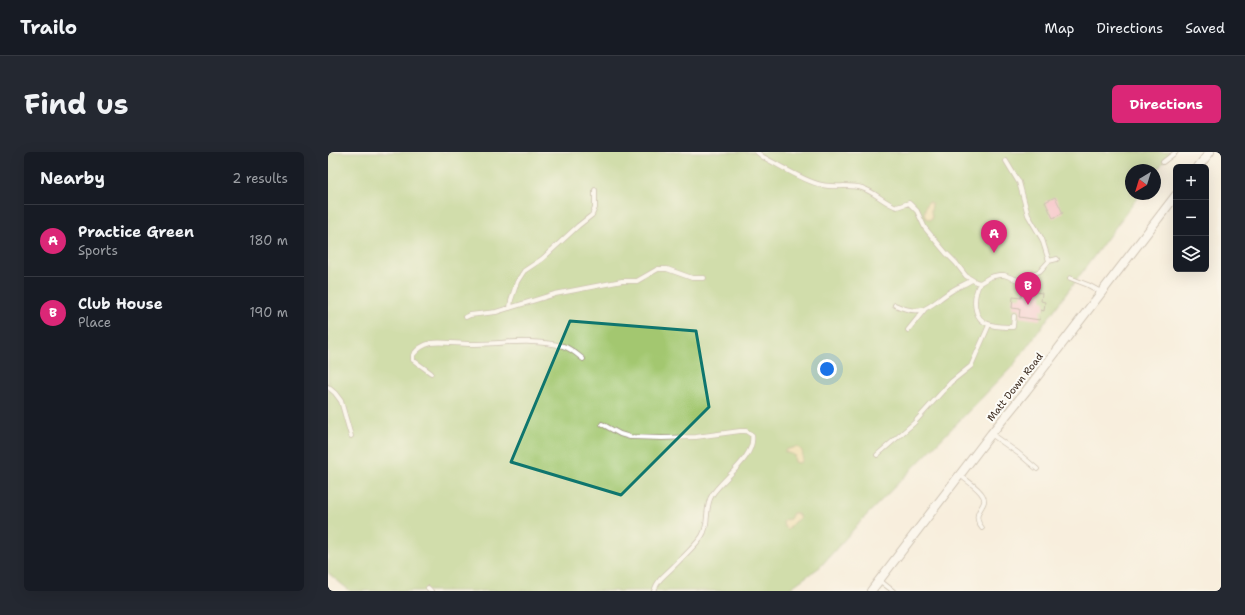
<!DOCTYPE html>
<html lang="en">
<head>
<meta charset="utf-8">
<style>
	:root { --surface:#171b24; --page:#242831; --text:#f1f3f6; --muted:#9ea1a6; --line:#363941; --accent:#db2777 }
	body { margin:0; font-family:"Shantell Sans",sans-serif; background:var(--page); color:var(--text) }
	.controls { position:absolute; right:12px; top:12px; display:grid; overflow:hidden; border-radius:6px; box-shadow:0 4px 16px #0002 }
	.controls button { width:36px; height:36px; display:grid; place-items:center; padding:0; border:0; border-bottom:1px solid var(--line); background:var(--surface); color:var(--text); font:20px sans-serif }
	.compass { position:absolute; left:797px; top:12px; width:36px; height:36px; border-radius:50%; background:var(--surface); box-shadow:0 4px 16px #0002; rotate:218deg }
	.you { position:absolute; left:499px; top:217px; width:14px; height:14px; margin:-10px; border:3px solid #fff; border-radius:50%; background:#1a73e8; box-shadow:0 0 0 6px #1a73e833 }
	.badge { display:grid; place-items:center; width:26px; height:26px; border-radius:50%; background:var(--accent); color:#fff; font-size:13px; font-weight:700 }
	.pin { position:absolute; translate:-50% -33px; filter:drop-shadow(0 1px 2px #0008) }
	.pin::after { content:''; position:absolute; top:21px; width:14px; height:12px; background:inherit; clip-path:polygon(0 0,100% 0,50% 100%) }
	.list { margin:0; padding:0; list-style:none }
	h2 { display:flex; justify-content:space-between; align-items:center; height:52px; margin:0; padding:0 16px; font-size:17px }
	h2 small { font-size:13px; font-weight:400; color:var(--muted) }
	.list li { display:grid; grid-template-columns:26px 1fr auto; gap:12px; align-items:center; box-sizing:border-box; height:72px; padding:0 16px; border-top:1px solid var(--line) }
	.list b { display:block; font-size:15px; white-space:nowrap }
	.list p { margin:0; font-size:13px; white-space:nowrap; color:var(--muted) }
	.list em { font-size:13px; font-style:normal; color:var(--muted) }
	.icon { flex:none; width:22px; height:22px; fill:none; stroke:currentColor; stroke-width:2; stroke-linecap:round; stroke-linejoin:round }
	.map { position:relative; flex:none; width:893px; height:439px; overflow:hidden; border-radius:6px }
	header { display:flex; align-items:center; gap:24px; box-sizing:border-box; height:56px; padding:0 20px; background:var(--surface); border-bottom:1px solid var(--line) }
	header strong { font-size:19px }
	nav { display:flex; gap:22px; margin-inline-start:auto; font-size:14px }
	.intro { display:flex; align-items:center; justify-content:space-between; box-sizing:border-box; height:96px; padding:0 24px }
	h1 { margin:0; font-size:28px }
	.button { padding:10px 18px; border-radius:6px; background:var(--accent); color:#fff; font-size:14px; font-weight:700 }
	main { display:flex; gap:24px; padding:0 24px }
	aside { flex:1; background:var(--surface); border-radius:6px; box-shadow:0 4px 16px #0002 }
	.map>svg:first-child { display:block }
	.green { fill:#a3c770; stroke:#6f7847 }
	.sand { fill:#eeda9e; stroke:#94825e }
	.building { fill:#f5a4bd }
	.lines { fill:none; stroke-linecap:round; stroke-linejoin:round }
	.lane-casing { stroke:#9a8c7e; stroke-width:5.5 }
	.street-casing { stroke:#9a8c7e; stroke-width:10 }
	.lane { stroke:#fff; stroke-width:4 }
	.street { stroke:#fff; stroke-width:8 }
	.marked { fill:none; stroke:#0f766e; stroke-width:3; stroke-linejoin:round }
	.labels { text-anchor:middle; dominant-baseline:central; stroke-width:4; stroke-linejoin:round; paint-order:stroke }
	.street-label { font-size:10px; fill:#3b2a1e; stroke:#fdfcf7 }
</style>
</head>
<body>
<header>
<strong>Trailo</strong>
<nav><a>Map</a><a>Directions</a><a>Saved</a></nav>
</header>
<div class="intro"><h1>Find us</h1><a class="button">Directions</a></div>
<main>
<aside>
<h2>Nearby<small>2 results</small></h2>
<ul class="list">
<li><span class="badge">A</span><div><b>Practice Green</b><p>Sports</p></div><em>180 m</em></li>
<li><span class="badge">B</span><div><b>Club House</b><p>Place</p></div><em>190 m</em></li>
</ul>
</aside>
<div class="map">
<svg width="893" height="439" viewBox="0 0 893 439">
	<rect width="100%" height="100%" fill="#fdfcf7"/>
	<filter id="ink" filterUnits="userSpaceOnUse"><feTurbulence type="fractalNoise" baseFrequency=".025" numOctaves="2"/><feDisplacementMap in="SourceGraphic" scale="8" xChannelSelector="R" yChannelSelector="G"/><feConvolveMatrix kernelMatrix="1 2 1 2 8 2 1 2 1" color-interpolation-filters="sRGB"/></filter>
	<filter id="wash" filterUnits="userSpaceOnUse"><feTurbulence type="fractalNoise" baseFrequency=".012" numOctaves="4" result="noise"/><feDisplacementMap in="SourceGraphic" scale="16" xChannelSelector="R" yChannelSelector="G"/><feGaussianBlur stdDeviation="0.9" result="paint"/><feColorMatrix in="noise" values="0 0 0 0 0 0 0 0 0 0 0 0 0 0 0 0 0 1.4 0 .05"/><feComposite in="paint" operator="in"/></filter>
	<g filter="url(#wash)">
		<rect width="100%" height="100%" fill="#f8eedd"/>
		<!-- green -->
		<path class="green" d="M 0,0 L 843,0 L 827,21 L 827,18 L 803,18 L 803,42 L 812,42 L 684,215 L 534,368 L 492,415 L 458,439 L 22,439 L 0,421 Z"/>
		<!-- sand -->
		<path class="sand" d="M 600,50 L 603,50 L 604,52 L 603,59 L 604,66 L 601,68 L 598,66 L 596,63 L 598,53 Z
			M 468,295 C 476,297 475,303 474,309 L 471,311 L 467,310 L 466,303 L 457,300 L 457,298 Z
			M 465,361 L 469,361 L 472,366 L 466,370 L 461,376 L 459,377 L 456,374 L 455,369 L 456,368 L 462,367 Z"/>
		<g id="blocks">
			<!-- building -->
			<path class="building" d="M 727,45 L 735,61 L 725,66 L 717,50 Z
				M 694,138 L 714,141 L 713,149 L 717,150 L 716,159 L 713,158 L 712,168 L 691,165 L 692,157 L 684,156 L 685,145 L 693,146 Z"/>
		</g>
	</g>
	<g filter="url(#ink)">
		<use href="#blocks" fill-opacity="0" stroke="#9a8c7e" stroke-width="1"/>
		<g class="lines">
			<defs>
				<path id="lane" d="M 429,0 L 435,5 C 451,13 477,30 494,33 C 507,36 521,32 534,36 C 547,40 556,51 569,55 L 581,51 L 589,59 L 597,76 L 618,101 L 628,111 L 638,124 L 648,130 L 652,131 L 662,125 L 671,123 L 676,123 L 690,128 L 712,119 L 721,109 L 729,107
					M 678,9 L 690,29 L 691,30 L 700,63 L 714,87 L 721,109
					M 835,10 L 848,0
					M 742,126 L 760,133 L 773,140
					M 652,131 C 645,144 643,168 663,173 C 670,175 678,175 685,175 L 686,164
					M 567,153 C 598,167 601,152 625,138 C 631,134 638,132 644,128
					M 182,156 L 183,148 L 189,130 L 196,119 L 214,107 L 250,74 L 264,63 L 267,56 L 267,38
					M 138,165 L 142,163 L 168,160 L 227,142 L 294,129 L 309,129 L 330,117 L 339,117 L 364,126 L 376,126
					M 580,178 L 597,157
					M 103,221 L 85,208 L 85,203 C 90,196 95,193 103,191 C 112,189 131,192 143,192 C 174,192 203,186 235,194 C 242,196 249,202 255,207
					M 0,235 L 7,241 L 13,249 L 23,284
					M 274,272 L 292,282 L 302,285 L 334,286 L 368,285 L 412,279 L 418,279 L 424,283 C 428,305 395,326 384,343 C 376,355 382,372 374,384 C 368,393 353,407 345,415 C 336,424 330,427 326,439
					M 663,282 L 690,301 L 709,317
					M 549,303 L 586,271 L 623,230 L 643,214 L 661,173
					M 632,323 C 639,329 651,336 655,344 C 661,355 641,359 654,376
					M 551,428 L 565,439
					M 100,436 L 103,439"/>
				<path id="street" d="M 870,15 L 882,0
					M 543,439 L 663,282 L 698,239 L 848,43"/>
			</defs>
			<!-- lane casing -->
			<use href="#lane" class="lane-casing"/>
			<!-- street casing -->
			<use href="#street" class="street-casing"/>
			<!-- lane -->
			<use href="#lane" class="lane"/>
			<!-- street -->
			<use href="#street" class="street"/>
		</g>
	</g>
	<!-- marked area -->
	<path d="M0 0H893V439H0ZM 242,169 L 368,179 L 381,255 L 293,343 L 183,310 Z" fill="#f8eedd" fill-opacity=".55" fill-rule="evenodd"/>
	<path class="marked" d="M 242,169 L 368,179 L 381,255 L 293,343 L 183,310 Z"/>
	<g class="labels">
		<!-- street labels -->
		<g class="street-label">
			<text transform="translate(687 235) rotate(-52)">Matt Down Road</text>
		</g>
	</g>
</svg>
<div class="controls">
<button>+</button>
<button>−</button>
<button><svg class="icon" aria-label="layers" viewBox="0 0 24 24"><path d="M12 4l9 5-9 5-9-5zM3 14l9 5 9-5"/></svg></button>
</div>
<svg class="compass" viewBox="-18 -18 36 36"><path d="M0-13l5 13h-10z" fill="#e53935"/><path d="M0 13l5-13h-10z" fill="#9ea1a6"/></svg>
<div class="you"></div>
<div class="pin badge" style="left:666px;top:101px">A</div>
<div class="pin badge" style="left:700px;top:153px">B</div>
</div>
</main>
</body>
</html>
